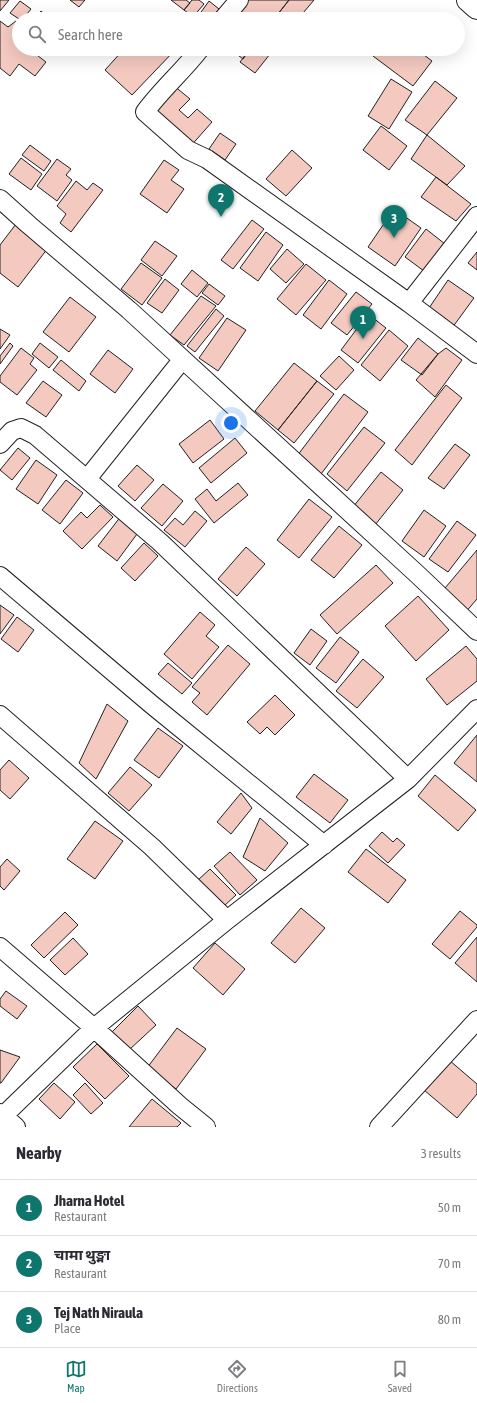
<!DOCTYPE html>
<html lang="en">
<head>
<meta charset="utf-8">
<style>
	:root { --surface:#fff; --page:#f2f2f3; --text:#2b2b33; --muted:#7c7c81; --line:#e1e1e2; --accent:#0f766e }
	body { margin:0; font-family:"Asap Condensed","Noto Sans Devanagari",sans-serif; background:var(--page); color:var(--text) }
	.you { position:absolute; left:231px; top:423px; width:14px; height:14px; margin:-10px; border:3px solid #fff; border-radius:50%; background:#1a73e8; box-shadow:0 0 0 6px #1a73e833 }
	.badge { display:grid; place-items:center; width:26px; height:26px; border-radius:50%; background:var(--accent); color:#fff; font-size:13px; font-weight:700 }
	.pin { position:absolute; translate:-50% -33px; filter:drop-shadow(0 1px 2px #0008) }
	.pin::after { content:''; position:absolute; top:21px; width:14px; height:12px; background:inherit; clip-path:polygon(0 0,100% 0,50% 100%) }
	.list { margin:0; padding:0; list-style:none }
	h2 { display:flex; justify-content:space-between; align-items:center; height:52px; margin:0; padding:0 16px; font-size:17px }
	h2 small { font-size:13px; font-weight:400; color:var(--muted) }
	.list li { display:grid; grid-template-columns:26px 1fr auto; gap:12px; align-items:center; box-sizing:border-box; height:56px; padding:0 16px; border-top:1px solid var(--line) }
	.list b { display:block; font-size:15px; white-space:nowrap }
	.list p { margin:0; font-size:13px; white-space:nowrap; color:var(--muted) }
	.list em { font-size:13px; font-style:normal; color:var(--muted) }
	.icon { flex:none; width:22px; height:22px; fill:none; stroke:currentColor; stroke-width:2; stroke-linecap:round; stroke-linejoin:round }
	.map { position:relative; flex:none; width:477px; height:1127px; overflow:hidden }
	.search { position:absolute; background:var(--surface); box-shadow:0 4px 16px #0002; left:12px; right:12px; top:12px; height:44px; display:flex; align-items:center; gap:10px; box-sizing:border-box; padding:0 14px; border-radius:22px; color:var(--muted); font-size:15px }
	.sheet { height:220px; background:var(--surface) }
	nav { display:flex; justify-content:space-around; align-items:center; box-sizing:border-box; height:56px; border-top:1px solid var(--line); background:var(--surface); font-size:11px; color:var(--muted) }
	nav a { display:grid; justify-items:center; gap:2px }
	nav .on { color:var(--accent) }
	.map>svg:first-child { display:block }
	.building { fill:#f3c9c0; stroke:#222 }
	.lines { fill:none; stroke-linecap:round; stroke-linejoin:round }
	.street-casing { stroke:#222; stroke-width:20 }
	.highway-casing { stroke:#222; stroke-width:24 }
	.street { stroke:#fff; stroke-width:18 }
	.highway { stroke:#fff; stroke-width:22 }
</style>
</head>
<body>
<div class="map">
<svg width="477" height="1127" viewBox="0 0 477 1127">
	<rect width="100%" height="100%" fill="#fff"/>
	<!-- building -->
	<path class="building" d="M 0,0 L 9,0 L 0,11 Z
		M 70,0 L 85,0 L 79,7 Z
		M 171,0 L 186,0 L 190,3 L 184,10 Z
		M 192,0 L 199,0 L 204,4 L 193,17 L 184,10 Z
		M 246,0 L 289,0 L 274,19 L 245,19 L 236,13 Z
		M 289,0 L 314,0 L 298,19 L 274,19 Z
		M 20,1 L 31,9 L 23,19 L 19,19 L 10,13 Z
		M 209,1 L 224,13 L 219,19 L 196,19 Z
		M 41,11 L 50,19 L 35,19 Z
		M 0,21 L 8,27 L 16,21 L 19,24 L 19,49 L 29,49 L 46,62 L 35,76 L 19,64 L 10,76 L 0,68 Z
		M 124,49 L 176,49 L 132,95 L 105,70 Z
		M 230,49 L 250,49 L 243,59 Z
		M 250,49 L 274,49 L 255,73 L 240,62 Z
		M 379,49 L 416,49 L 432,61 L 413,86 L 373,56 Z
		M 391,79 L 412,92 L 389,129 L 368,116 Z
		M 435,81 L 457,98 L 427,135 L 405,120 Z
		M 173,85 L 190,99 L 179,110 L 188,118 L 197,109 L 212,122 L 189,148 L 149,113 Z
		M 381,126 L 407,146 L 389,170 L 363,150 Z
		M 220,133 L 236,144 L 225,160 L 209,149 Z
		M 427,135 L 465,166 L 447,185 L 411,159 Z
		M 30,145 L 51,161 L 44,171 L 22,155 Z
		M 292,150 L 312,168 L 286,196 L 266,179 Z
		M 21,158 L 42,174 L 31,190 L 9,174 Z
		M 57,159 L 71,169 L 66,175 L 72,180 L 57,201 L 37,186 Z
		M 164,160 L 179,170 L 171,180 L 184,189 L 167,213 L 140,194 Z
		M 436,177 L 471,204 L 456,221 L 421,197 Z
		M 76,181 L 87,190 L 93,183 L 103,190 L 71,232 L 60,223 L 66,214 L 57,206 Z
		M 394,209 L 421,228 L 395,266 L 368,247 Z
		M 252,220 L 264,229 L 233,269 L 221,260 Z
		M 16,224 L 48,248 L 18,287 L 0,273 L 0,245 Z
		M 426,229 L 445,244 L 424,271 L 405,257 Z
		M 266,232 L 283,245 L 258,281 L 240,268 Z
		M 155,241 L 177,256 L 162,276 L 141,260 Z
		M 287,249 L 304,264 L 286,283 L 270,269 Z
		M 477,252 L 477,270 L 468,263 Z
		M 141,263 L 162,278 L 142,305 L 121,289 Z
		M 306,264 L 326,280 L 296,315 L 277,299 Z
		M 192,270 L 208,283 L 197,297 L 181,284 Z
		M 165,279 L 179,290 L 162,313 L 147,303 Z
		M 329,280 L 347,294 L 321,329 L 303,315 Z
		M 448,280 L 474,298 L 452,328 L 427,311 Z
		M 209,284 L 225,296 L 218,305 L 202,293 Z
		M 356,292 L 372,304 L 347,335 L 331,323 Z
		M 201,296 L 216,306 L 184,345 L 170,335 Z
		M 70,297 L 96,317 L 69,352 L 43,332 Z
		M 216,309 L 224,316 L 195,352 L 187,346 Z
		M 368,314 L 386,328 L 358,363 L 341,350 Z
		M 227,318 L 246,330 L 218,371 L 199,358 Z
		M 0,329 L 10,335 L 0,349 Z
		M 389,330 L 408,346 L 380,381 L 361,365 Z
		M 418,338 L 438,354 L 422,375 L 401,360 Z
		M 10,343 L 13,346 L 0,364 L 0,356 Z
		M 40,343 L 58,357 L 49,368 L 32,354 Z
		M 21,348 L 34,358 L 30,364 L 37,370 L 17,395 L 0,382 L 0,376 Z
		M 446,348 L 462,360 L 435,397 L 416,380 L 438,354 Z
		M 108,350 L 133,369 L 115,393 L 90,374 Z
		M 339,356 L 354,370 L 336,390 L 320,376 Z
		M 61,360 L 86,381 L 79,391 L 53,370 Z
		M 294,363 L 317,381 L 278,430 L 255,411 Z
		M 43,381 L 62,395 L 46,417 L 26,403 Z
		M 317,381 L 334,394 L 294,443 L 278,430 Z
		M 446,385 L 462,398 L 412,465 L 395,450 Z
		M 344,394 L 368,412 L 321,474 L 297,456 Z
		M 210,420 L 224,439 L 193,463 L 179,444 Z
		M 364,427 L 385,443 L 347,491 L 327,474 Z
		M 235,438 L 247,453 L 211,483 L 199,468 Z
		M 455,444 L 470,455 L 444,489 L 428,478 Z
		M 18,448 L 30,458 L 12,480 L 0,470 Z
		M 36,460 L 57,475 L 38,504 L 16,489 Z
		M 137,465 L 154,480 L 135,501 L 118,486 Z
		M 381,472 L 403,490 L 375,525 L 353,507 Z
		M 66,480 L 83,493 L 60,524 L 42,510 Z
		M 238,483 L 248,495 L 214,523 L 195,499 L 207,489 L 216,501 Z
		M 163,484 L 183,501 L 162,526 L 141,508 Z
		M 309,499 L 332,517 L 299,558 L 277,540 Z
		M 100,505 L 113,517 L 82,549 L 63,531 L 81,512 L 87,518 Z
		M 424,510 L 446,526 L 424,557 L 402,541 Z
		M 195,511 L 207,521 L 185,547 L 164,530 L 175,518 L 183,525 Z
		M 121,516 L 140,530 L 117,561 L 98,546 Z
		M 457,521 L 476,535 L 448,572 L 429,559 Z
		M 339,526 L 362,545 L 334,578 L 311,560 Z
		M 144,543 L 158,556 L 135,581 L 121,568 Z
		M 246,547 L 265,564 L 237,596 L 218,579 Z
		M 477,550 L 477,599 L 464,614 L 440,594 Z
		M 376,565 L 393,583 L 337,634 L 320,615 Z
		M 418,596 L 449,630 L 416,661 L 385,626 Z
		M 0,605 L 14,615 L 0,634 Z
		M 200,612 L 215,625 L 206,636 L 219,647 L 192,679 L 164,654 Z
		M 17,617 L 34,630 L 18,652 L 1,639 Z
		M 311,629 L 327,641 L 310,665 L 294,653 Z
		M 340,637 L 359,652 L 336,683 L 316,668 Z
		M 228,645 L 250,664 L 207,715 L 192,702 L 200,693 L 192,687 Z
		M 466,646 L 477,659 L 477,681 L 447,705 L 426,679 Z
		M 363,659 L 384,677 L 357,708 L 336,691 Z
		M 168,663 L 192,683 L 182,694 L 158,674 Z
		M 275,695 L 295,715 L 275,735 L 267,727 L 260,734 L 247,722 Z
		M 107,704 L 128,721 L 96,779 L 79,763 Z
		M 158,728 L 183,746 L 159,778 L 134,760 Z
		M 477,735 L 477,782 L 454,763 Z
		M 9,760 L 29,778 L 10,799 L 0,790 L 0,770 Z
		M 130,767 L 152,785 L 129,811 L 108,793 Z
		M 314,774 L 348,800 L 330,823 L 296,797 Z
		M 435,775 L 476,810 L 458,831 L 418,796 Z
		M 241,793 L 252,808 L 231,834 L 217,822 Z
		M 260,818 L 288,843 L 265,871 L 243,857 Z
		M 95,821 L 123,841 L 95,879 L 67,859 Z
		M 382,832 L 393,842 L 397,838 L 405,845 L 388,863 L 369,846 Z
		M 366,849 L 406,880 L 388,903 L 348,872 Z
		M 230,852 L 257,880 L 240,895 L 214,866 Z
		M 7,859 L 20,871 L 4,890 L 0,886 L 0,867 Z
		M 210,869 L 236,895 L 224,906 L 198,880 Z
		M 301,908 L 325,928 L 295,963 L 271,943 Z
		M 460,911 L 477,925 L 477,927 L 450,959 L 432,944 Z
		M 65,912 L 78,925 L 44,958 L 31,945 Z
		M 477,937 L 477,982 L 455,963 Z
		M 73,938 L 88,954 L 65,975 L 50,960 Z
		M 215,943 L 245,969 L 223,995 L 193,968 Z
		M 6,991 L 27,1006 L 17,1019 L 0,1006 L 0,999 Z
		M 138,1006 L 156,1025 L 129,1050 L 112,1032 Z
		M 177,1028 L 206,1049 L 176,1089 L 147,1068 Z
		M 97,1044 L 129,1076 L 105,1099 L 73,1067 Z
		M 0,1050 L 20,1057 L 1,1083 L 0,1083 Z
		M 449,1060 L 477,1084 L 477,1094 L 457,1118 L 424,1090 Z
		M 54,1083 L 75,1102 L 60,1119 L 39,1099 Z
		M 85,1083 L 103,1103 L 91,1114 L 73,1095 Z
		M 152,1099 L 181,1123 L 177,1127 L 129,1127 Z"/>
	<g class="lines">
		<defs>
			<path id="street" d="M 223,19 L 239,0
				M 200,49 C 183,71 161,90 145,112 L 188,150 L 207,159 L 409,303 L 477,216
				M 0,199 L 29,225 L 129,310 L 417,574 L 477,631
				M 409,303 L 477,354
				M 0,444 L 12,431 L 21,428 L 35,435 L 160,542 L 408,779
				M 87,479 L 182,360
				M 0,576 L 151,704 L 324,845
				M 0,715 L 152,847 L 227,920
				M 0,947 L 94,1028 L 180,1106 L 206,1127
				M 0,1113 L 16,1127
				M 0,1119 L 94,1028 L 227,920 L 408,779 L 477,709
				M 379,1127 L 477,1020"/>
			<path id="highway" d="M 468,0 L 477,8"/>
		</defs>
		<!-- street casing -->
		<use href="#street" class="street-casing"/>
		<!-- highway casing -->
		<use href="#highway" class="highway-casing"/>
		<!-- street -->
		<use href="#street" class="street"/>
		<!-- highway -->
		<use href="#highway" class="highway"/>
	</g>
</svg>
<div class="you"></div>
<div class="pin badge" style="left:363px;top:339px">1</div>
<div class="pin badge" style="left:221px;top:217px">2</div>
<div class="pin badge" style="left:394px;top:238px">3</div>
<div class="search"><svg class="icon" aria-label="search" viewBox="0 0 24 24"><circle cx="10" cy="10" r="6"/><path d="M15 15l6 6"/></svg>Search here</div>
</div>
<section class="sheet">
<h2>Nearby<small>3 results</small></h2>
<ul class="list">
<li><span class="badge">1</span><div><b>Jharna Hotel</b><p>Restaurant</p></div><em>50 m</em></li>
<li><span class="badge">2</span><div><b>चामा थुङ्मा</b><p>Restaurant</p></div><em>70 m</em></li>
<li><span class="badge">3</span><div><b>Tej Nath Niraula</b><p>Place</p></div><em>80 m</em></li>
</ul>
</section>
<nav>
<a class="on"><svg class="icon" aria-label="map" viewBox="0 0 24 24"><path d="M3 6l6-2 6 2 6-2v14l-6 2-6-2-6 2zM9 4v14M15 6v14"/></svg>Map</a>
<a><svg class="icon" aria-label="directions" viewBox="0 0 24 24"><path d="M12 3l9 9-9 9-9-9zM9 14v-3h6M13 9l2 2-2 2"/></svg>Directions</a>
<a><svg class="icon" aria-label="saved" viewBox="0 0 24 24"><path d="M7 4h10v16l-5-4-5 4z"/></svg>Saved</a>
</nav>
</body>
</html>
